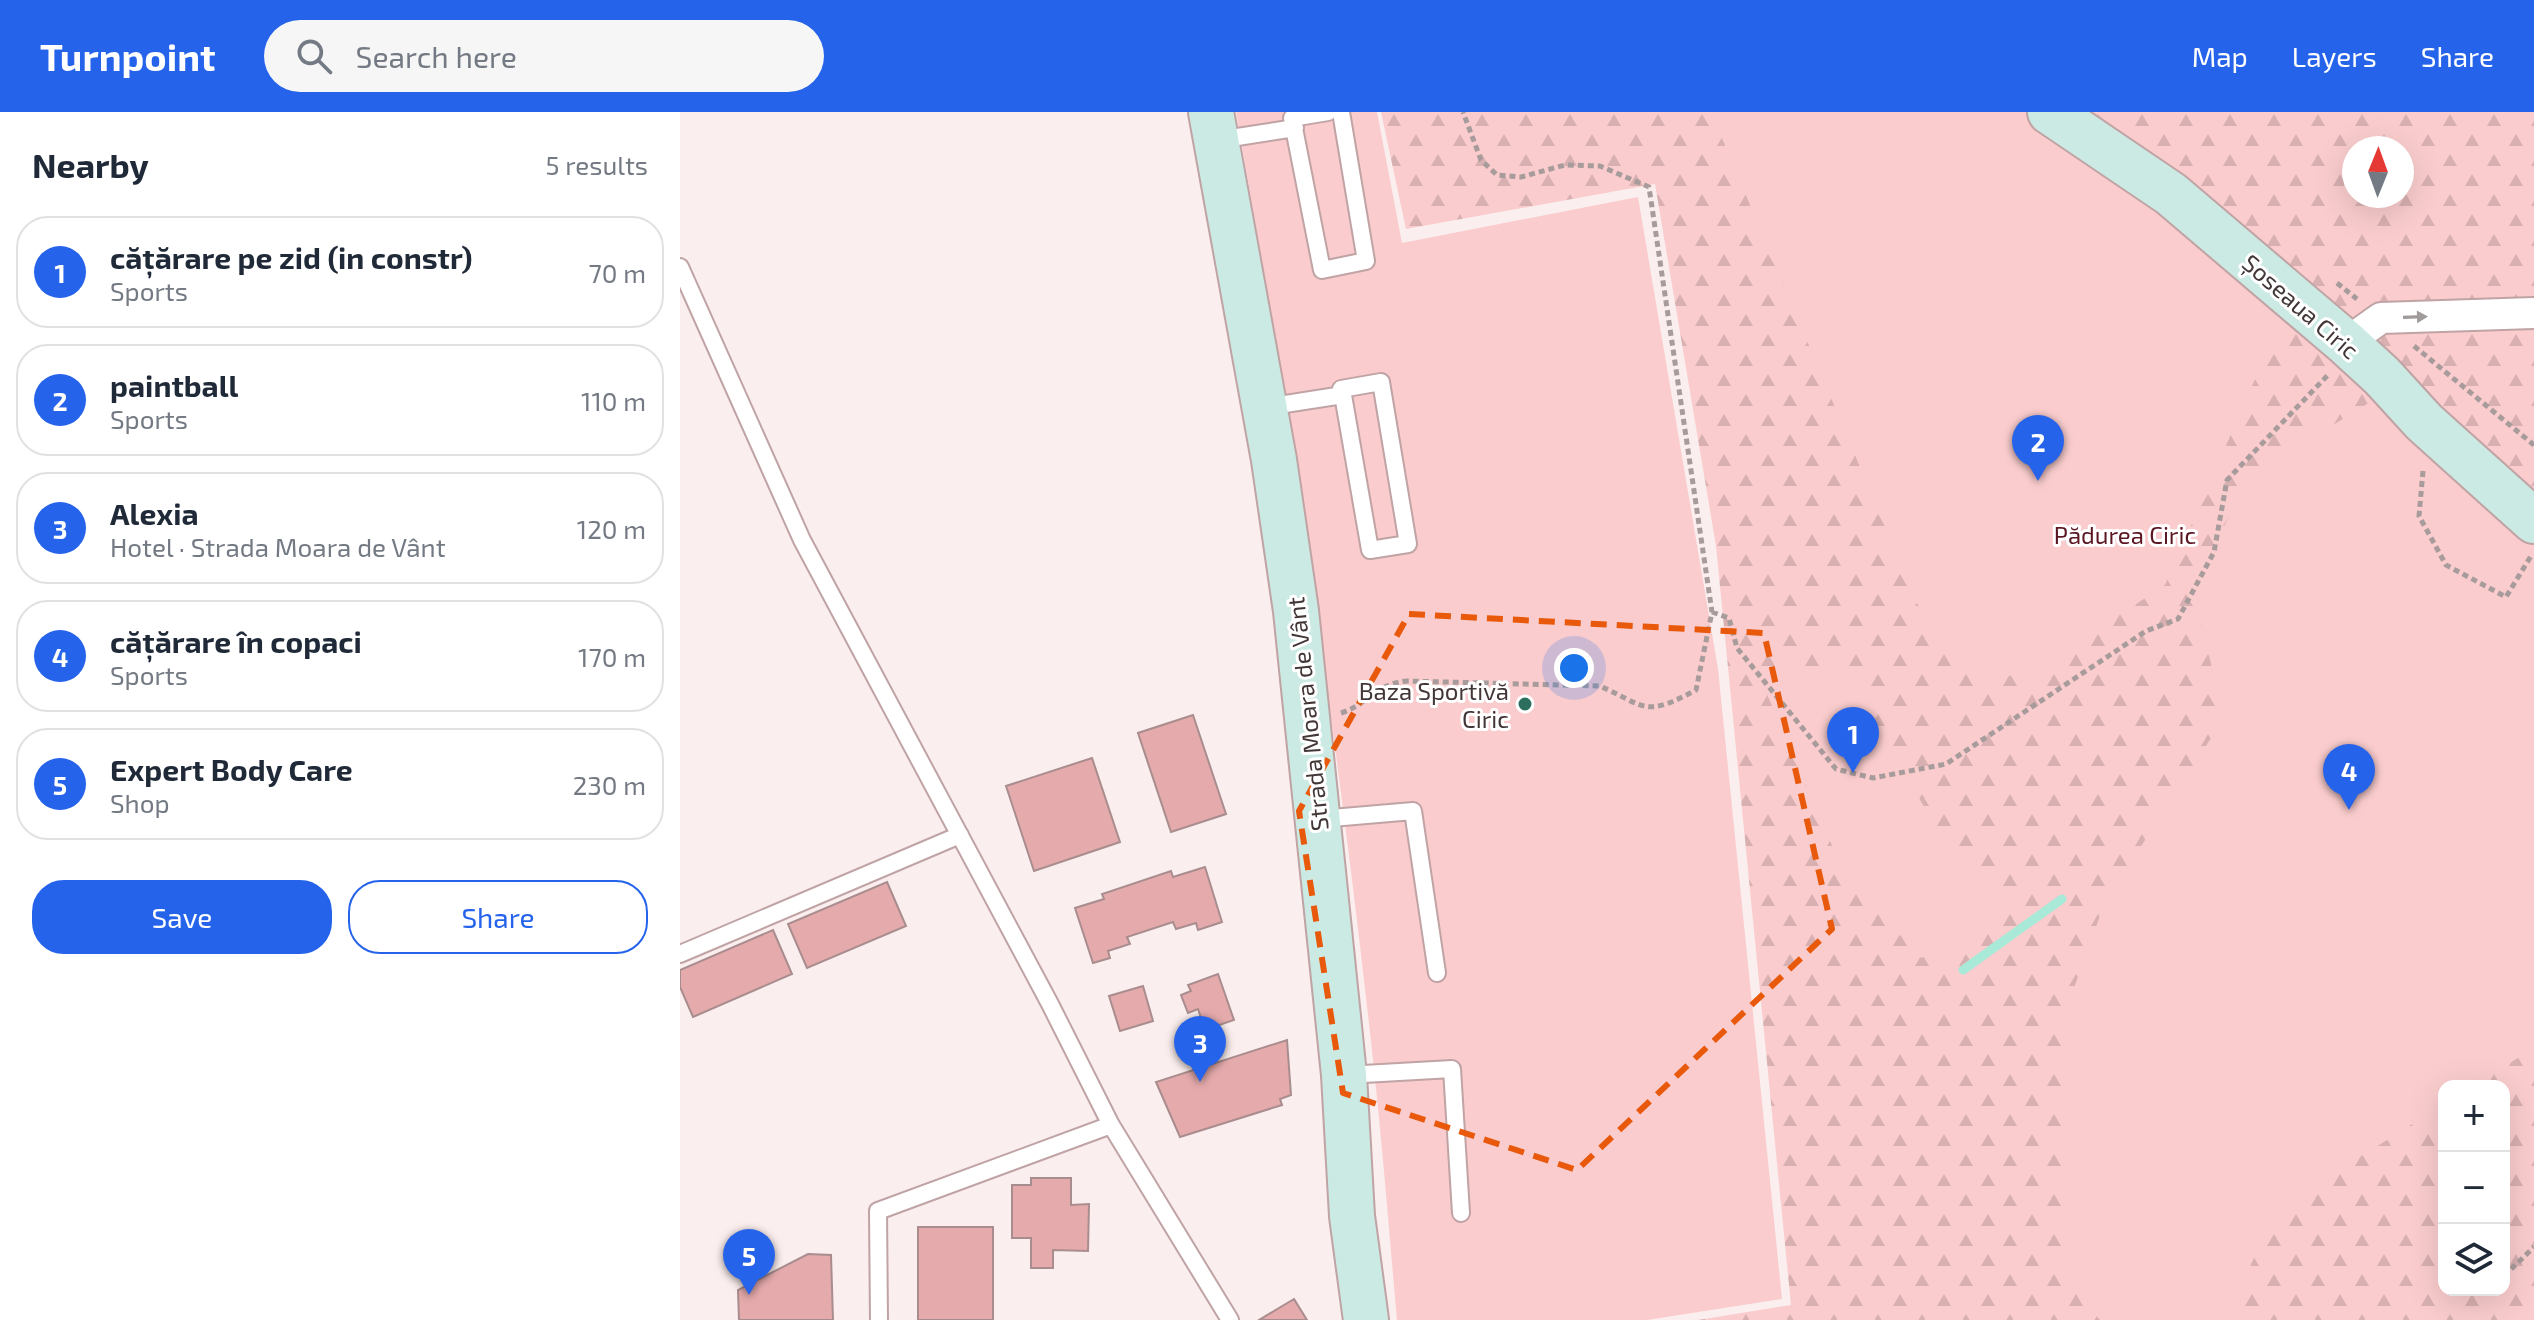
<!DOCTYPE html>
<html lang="en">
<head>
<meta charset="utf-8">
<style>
	:root { --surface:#fff; --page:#f6f6f7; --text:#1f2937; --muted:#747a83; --line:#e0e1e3; --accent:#2563eb }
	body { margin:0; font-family:"Exo 2",sans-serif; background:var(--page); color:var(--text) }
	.controls { position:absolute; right:24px; bottom:24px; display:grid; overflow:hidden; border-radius:16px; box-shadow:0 8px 32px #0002 }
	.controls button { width:72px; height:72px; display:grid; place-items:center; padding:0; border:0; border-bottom:2px solid var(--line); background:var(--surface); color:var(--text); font:40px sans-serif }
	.compass { position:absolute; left:1662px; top:24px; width:72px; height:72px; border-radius:50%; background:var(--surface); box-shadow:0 8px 32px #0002; rotate:1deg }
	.you { position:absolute; left:894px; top:556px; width:28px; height:28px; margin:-20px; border:6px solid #fff; border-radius:50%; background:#1a73e8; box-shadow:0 0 0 12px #1a73e833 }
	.badge { display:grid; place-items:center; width:52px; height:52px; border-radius:50%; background:var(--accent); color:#fff; font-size:26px; font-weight:700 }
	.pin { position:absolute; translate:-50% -66px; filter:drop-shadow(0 2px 4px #0008) }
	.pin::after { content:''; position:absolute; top:42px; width:28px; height:24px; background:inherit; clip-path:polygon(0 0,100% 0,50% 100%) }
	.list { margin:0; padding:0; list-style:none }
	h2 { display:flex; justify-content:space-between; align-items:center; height:104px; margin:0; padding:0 32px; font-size:34px }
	h2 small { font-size:26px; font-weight:400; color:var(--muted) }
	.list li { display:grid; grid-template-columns:52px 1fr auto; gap:24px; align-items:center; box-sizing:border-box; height:112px; margin:0 16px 16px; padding:0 16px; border:2px solid var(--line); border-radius:32px }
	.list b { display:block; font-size:30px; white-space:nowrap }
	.list p { margin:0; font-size:26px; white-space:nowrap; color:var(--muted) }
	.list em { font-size:26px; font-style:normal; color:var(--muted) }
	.actions { display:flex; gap:16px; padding:24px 32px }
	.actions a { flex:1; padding:18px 0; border:2px solid var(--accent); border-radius:32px; text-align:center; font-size:28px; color:var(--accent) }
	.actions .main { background:var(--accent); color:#fff }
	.icon { flex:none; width:44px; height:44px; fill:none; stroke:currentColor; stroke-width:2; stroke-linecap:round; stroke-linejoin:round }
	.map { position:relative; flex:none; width:1854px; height:1208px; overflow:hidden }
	header { display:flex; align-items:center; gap:48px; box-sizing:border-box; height:112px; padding:0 40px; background:var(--accent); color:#fff }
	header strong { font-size:38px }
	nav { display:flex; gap:44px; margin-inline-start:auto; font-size:28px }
	.search { width:560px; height:72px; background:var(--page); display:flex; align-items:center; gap:20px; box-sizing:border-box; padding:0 28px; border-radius:44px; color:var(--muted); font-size:30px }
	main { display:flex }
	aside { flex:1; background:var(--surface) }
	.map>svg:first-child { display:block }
	.forest { fill:url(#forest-firs); fill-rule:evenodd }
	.pitch { fill:#facccd }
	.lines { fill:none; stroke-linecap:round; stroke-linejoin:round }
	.stream { stroke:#a8e9d7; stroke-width:9 }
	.building { fill:#e5aaac; stroke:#a98d8e; stroke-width:2 }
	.lane-casing { stroke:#c0a3a4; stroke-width:20 }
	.street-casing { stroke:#c0a3a4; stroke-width:34 }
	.secondary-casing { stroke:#c0a3a4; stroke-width:48 }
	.path { stroke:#a89b9b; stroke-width:5; stroke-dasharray:6 4; stroke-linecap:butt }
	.lane { stroke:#fff; stroke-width:16 }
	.street { stroke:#fff; stroke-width:30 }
	.secondary { stroke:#cbeae3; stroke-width:44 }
	.oneway { fill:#a09a9a }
	.marked { fill:none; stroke:#e8590c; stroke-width:6; stroke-dasharray:16 10; stroke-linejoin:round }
	.poi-dot { fill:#2d6f5f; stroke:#fff; stroke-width:3 }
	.labels { text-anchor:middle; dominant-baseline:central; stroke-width:6; stroke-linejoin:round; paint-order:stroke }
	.street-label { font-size:24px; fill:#423636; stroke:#fff }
	.park-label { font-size:24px; fill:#5b1621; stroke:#fff }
	.poi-label { font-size:24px; fill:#423636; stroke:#fff; text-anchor:end }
</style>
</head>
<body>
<header>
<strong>Turnpoint</strong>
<div class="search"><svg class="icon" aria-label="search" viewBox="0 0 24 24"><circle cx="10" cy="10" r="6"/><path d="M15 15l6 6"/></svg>Search here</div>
<nav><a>Map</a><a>Layers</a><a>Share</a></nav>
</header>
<main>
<aside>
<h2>Nearby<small>5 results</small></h2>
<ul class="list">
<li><span class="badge">1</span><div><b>cățărare pe zid (in constr)</b><p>Sports</p></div><em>70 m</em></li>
<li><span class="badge">2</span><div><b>paintball</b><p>Sports</p></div><em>110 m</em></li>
<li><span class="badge">3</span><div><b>Alexia</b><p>Hotel · Strada Moara de Vânt</p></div><em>120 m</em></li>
<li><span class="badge">4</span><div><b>cățărare în copaci</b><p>Sports</p></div><em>170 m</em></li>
<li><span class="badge">5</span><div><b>Expert Body Care</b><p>Shop</p></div><em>230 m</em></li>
</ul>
<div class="actions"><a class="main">Save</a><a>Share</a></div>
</aside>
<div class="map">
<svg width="1854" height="1208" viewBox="0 0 1854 1208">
	<defs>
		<pattern id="forest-firs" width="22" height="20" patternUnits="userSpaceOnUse" patternTransform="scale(2)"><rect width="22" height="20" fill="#facccd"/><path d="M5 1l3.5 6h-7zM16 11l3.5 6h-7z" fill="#d8b0b1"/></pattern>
	</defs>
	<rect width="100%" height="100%" fill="#fbeeee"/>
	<!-- forest -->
	<path class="forest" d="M 701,0 L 1854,0 L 1854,1208 L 1018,1208 L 1111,1193 L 1036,434 L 975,72 L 726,117 ZM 1674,36 L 1722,36 L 1722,84 L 1674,84 ZM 1764,974 L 1824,974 L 1824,1178 L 1764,1178 Z"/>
	<!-- pitch -->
	<path class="pitch" d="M 556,0 L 697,0 L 722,131 L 958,85 L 1038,557 L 1102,1187 L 967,1208 L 717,1208 C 708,1106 700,1004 688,903 C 654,601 609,299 556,0 Z
		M 1031,0 L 1341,0 L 1534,111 L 1619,183 L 1576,265 L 1485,473 L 1367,551 L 1300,574 L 1253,529 Z
		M 1719,272 L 1854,429 L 1854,936 L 1793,974 L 1764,974 L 1764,992 L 1596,1098 L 1557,1183 L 1558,1208 L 1420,1208 L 1387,1171 L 1386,898 L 1425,790 L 1544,606 L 1514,481 L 1565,368 Z
		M 1163,554 L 1280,757 L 1319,787 L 1293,826 L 1241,846 L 1165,764 L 1080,566 Z"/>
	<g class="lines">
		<!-- stream -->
		<path class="stream" d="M 1283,858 L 1382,787"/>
	</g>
	<!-- building -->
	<path class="building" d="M 513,603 L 546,702 L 491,720 L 458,621 Z
		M 412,646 L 440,730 L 354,759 L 326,674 Z
		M 525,755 L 542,810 L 518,818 L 516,811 L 496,817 L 493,810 L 447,825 L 450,832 L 428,839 L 430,846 L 413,851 L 395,796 L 424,787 L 422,782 L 491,759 L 493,765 Z
		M 207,770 L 226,814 L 127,856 L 108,812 Z
		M 93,818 L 112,862 L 13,905 L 0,875 L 0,858 Z
		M 538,862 L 554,908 L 525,918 L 518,897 L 508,901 L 501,883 L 511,879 L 508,873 Z
		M 463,874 L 473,909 L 440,919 L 429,884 Z
		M 607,928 L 611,983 L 600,987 L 602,993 L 500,1025 L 476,970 Z
		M 351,1066 L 391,1066 L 391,1093 L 409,1092 L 408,1139 L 373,1138 L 373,1156 L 351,1156 L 351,1126 L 332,1126 L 332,1073 L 351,1073 Z
		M 238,1115 L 313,1115 L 313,1208 L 238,1208 Z
		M 128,1142 L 151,1143 L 153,1208 L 59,1208 L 58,1178 Z
		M 614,1187 L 627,1208 L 579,1208 Z"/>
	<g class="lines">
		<defs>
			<path id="lane" d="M 648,0 L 612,6 L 642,158 L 686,149 L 661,0
				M 538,28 L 615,16
				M 0,155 L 122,428 L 370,892 L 431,1013 L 550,1208
				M 586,295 L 663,283 L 690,438 L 728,432 L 701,270 L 661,277 L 663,283
				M 640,707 L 733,699 L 757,861
				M 0,842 L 280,723
				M 666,963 L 772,957 L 781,1101
				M 199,1208 L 198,1099 L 431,1013"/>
			<path id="street" d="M 1666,231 L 1701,206 L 1854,201"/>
			<path id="secondary" d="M 531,0 L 594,348 L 616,499 L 664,963 L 672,1104 L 686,1208
				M 1370,0 L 1491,82 L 1666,231 L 1702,264 L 1744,310 L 1854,409"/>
		</defs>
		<!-- lane casing -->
		<use href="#lane" class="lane-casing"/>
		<!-- street casing -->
		<use href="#street" class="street-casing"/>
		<!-- secondary casing -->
		<use href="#secondary" class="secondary-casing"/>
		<!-- path -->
		<path class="path" d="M 1657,171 L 1677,187
			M 1734,234 L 1854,333
			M 1743,359 L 1739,404 L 1766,453 L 1826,485 L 1851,444
			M 1032,500 L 1049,506 L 1057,536 L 1156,657 L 1193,666 L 1266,652 L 1466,519 L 1498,507 L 1534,440 L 1547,368 L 1648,263
			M 661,601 C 689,592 694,572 727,569 L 920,574 C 967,595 964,606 1016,578 L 1032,500 L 969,75 L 920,54 L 885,53 L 841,65 L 817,63 L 801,48 L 783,0
			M 1824,1164 L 1854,1135
			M 1806,1181 L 1809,1178"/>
		<!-- lane -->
		<use href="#lane" class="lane"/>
		<!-- street -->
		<use href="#street" class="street"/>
		<!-- secondary -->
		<use href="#secondary" class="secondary"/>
	</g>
	<!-- one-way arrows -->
	<defs><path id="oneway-solid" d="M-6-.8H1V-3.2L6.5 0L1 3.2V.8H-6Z" transform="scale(2)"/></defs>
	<use class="oneway" href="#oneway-solid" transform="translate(1735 205) rotate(-2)"/>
	<!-- marked area -->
	<path class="marked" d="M 729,502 L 1084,521 L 1152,817 L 897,1058 L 663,981 L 619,699 Z"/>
	<!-- markers -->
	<circle class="poi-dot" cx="845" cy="592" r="8"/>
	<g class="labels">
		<!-- street labels -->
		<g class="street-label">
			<text transform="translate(1621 194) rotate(41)">Șoseaua Ciric</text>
			<text transform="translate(627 602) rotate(-96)">Strada Moara de Vânt</text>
		</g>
		<!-- park labels -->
		<g class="park-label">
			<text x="1445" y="422">Pădurea Ciric</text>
		</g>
		<!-- poi labels -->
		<g class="poi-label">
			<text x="829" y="578">Baza Sportivă<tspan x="829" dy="28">Ciric</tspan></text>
		</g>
	</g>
</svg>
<div class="controls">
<button>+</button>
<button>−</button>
<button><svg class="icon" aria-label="layers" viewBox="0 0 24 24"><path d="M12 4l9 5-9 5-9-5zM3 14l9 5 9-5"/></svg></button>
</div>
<svg class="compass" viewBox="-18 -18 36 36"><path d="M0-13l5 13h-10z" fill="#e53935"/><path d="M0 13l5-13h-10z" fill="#747a83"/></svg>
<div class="you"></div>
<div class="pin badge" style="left:1173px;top:661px">1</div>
<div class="pin badge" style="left:1358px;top:369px">2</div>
<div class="pin badge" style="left:520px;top:970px">3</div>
<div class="pin badge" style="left:1669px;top:698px">4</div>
<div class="pin badge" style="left:69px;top:1183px">5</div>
</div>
</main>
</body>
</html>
